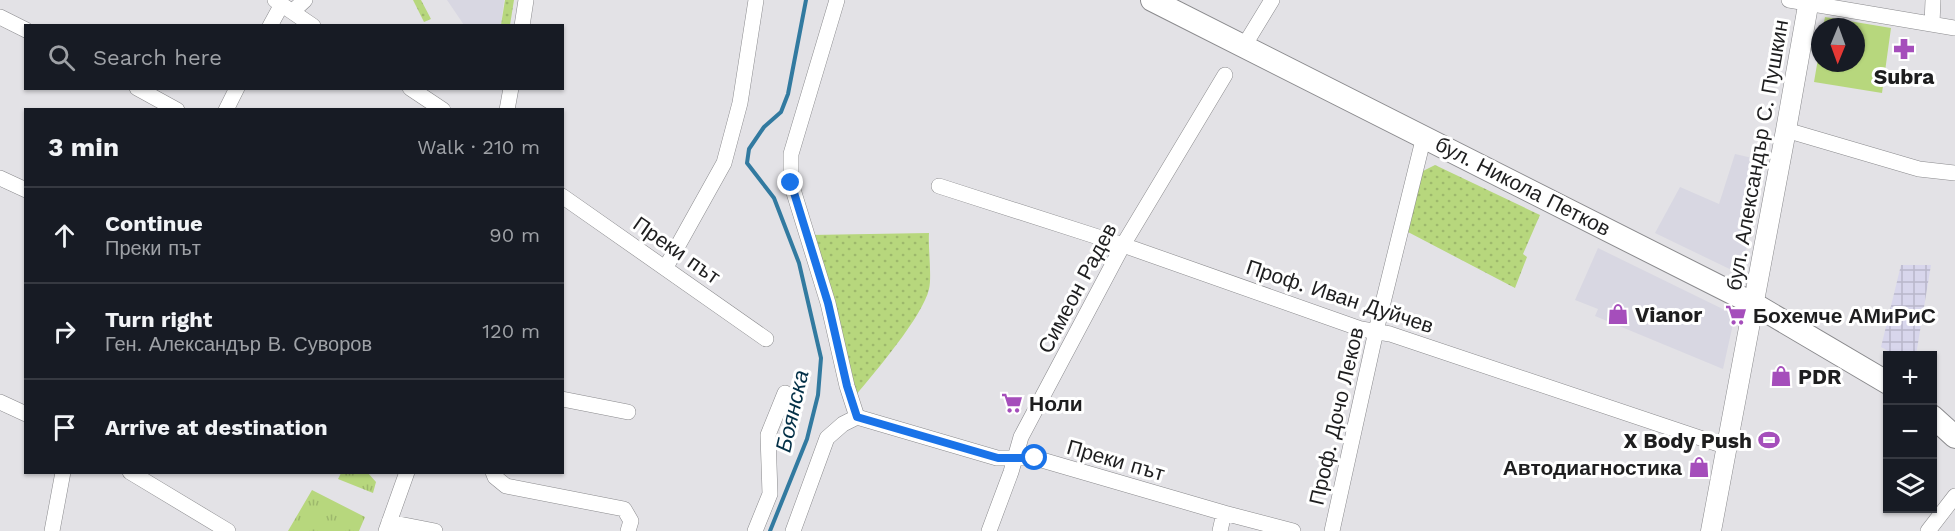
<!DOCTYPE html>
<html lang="en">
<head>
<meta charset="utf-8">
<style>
	:root { --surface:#171b24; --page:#20242c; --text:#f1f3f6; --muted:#9ea1a6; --line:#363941 }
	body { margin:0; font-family:"Work Sans",sans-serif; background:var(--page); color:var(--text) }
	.controls { position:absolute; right:18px; bottom:18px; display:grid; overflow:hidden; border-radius:0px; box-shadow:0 2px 4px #0004 }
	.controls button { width:54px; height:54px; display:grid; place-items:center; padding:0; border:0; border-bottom:2px solid var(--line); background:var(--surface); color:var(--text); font:30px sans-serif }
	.compass { position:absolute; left:1811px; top:18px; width:54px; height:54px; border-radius:50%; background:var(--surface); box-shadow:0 2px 4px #0004; rotate:181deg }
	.stop { position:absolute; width:18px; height:18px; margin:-14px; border:4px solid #1a73e8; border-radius:50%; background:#fff }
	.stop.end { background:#1a73e8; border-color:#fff; box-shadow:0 2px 6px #0008 }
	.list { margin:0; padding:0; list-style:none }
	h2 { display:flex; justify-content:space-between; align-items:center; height:78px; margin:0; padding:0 24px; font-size:26px }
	h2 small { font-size:20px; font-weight:400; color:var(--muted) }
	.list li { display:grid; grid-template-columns:39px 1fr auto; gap:18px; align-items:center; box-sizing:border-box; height:96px; padding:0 24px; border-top:2px solid var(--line) }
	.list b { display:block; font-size:22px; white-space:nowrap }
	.list p { margin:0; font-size:20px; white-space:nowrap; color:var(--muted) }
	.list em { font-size:20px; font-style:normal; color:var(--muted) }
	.icon { flex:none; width:33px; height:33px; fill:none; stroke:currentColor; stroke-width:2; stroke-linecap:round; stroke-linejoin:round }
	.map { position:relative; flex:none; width:1955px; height:531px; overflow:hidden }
	.search { position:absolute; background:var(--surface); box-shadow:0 2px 4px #0004; left:24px; top:24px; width:540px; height:66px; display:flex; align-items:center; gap:15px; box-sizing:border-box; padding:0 21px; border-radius:0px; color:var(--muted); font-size:22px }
	.panel { position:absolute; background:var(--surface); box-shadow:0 2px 4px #0004; left:24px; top:108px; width:540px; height:366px; border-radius:0px }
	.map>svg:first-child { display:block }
	.built { fill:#d8d7e2 }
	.industrial { fill:url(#industrial-grid) }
	.grass { fill:url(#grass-dots) }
	.park { fill:url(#park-tufts) }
	.garden { fill:#b7d77d }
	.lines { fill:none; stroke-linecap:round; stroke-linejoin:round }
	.stream { stroke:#327aa0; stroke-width:4 }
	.minor-casing { stroke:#8a8a8d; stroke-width:16 }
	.major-casing { stroke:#8a8a8d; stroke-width:21 }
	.highway-casing { stroke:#8a8a8d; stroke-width:24 }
	.minor { stroke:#fff; stroke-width:15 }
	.major { stroke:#fff; stroke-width:20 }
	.highway { stroke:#fff; stroke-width:22 }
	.route { stroke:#1a73e8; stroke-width:8 }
	.labels { text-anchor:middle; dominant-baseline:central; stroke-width:6; stroke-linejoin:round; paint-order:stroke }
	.poi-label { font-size:21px; font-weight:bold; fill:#1e1e1f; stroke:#fff; text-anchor:start }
	.street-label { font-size:21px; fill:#1e1e1f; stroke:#fff }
	.water-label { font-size:22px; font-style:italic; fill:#022f46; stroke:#fff }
</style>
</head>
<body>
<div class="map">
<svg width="1955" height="531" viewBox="0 0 1955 531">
	<defs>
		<pattern id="industrial-grid" width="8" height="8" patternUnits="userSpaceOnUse" patternTransform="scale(1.5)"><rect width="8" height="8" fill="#d8d6ec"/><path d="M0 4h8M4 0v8" fill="none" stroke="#b9b7ca"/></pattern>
		<pattern id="grass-dots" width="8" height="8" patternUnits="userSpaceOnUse" patternTransform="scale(1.5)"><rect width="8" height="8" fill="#b7d77d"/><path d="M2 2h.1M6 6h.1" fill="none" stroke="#9db86c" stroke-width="1.8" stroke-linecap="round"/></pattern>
		<pattern id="park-tufts" width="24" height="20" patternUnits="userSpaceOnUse" patternTransform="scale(1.5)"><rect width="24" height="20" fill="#b7d77d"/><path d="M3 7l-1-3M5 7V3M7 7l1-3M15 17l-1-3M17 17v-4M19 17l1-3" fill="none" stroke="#9db86c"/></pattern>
	</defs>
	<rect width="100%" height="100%" fill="#e3e2e6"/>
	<!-- built -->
	<path class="built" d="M 447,0 L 504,0 L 501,25 L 464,25 Z
		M 1735,154 L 1761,160 L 1742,275 L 1655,233 L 1680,187 L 1719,204 Z
		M 1598,248 L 1735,315 L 1723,369 L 1595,316 L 1598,309 L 1575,300 Z"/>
	<!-- industrial -->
	<path class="industrial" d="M 1901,265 L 1931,265 L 1916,355 L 1895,355 L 1881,347 Z"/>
	<!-- grass -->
	<path class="grass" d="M 413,0 L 421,0 L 431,19 L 424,22 Z
		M 505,0 L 514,0 L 510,25 L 501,25 Z
		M 1435,165 L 1540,215 L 1523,254 L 1527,257 L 1515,288 L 1408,232 L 1423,171 Z
		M 929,233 C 928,247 932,277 929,289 C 923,316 875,372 856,395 L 810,235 Z"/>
	<!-- park -->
	<path class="park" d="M 341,473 L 368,473 L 376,482 L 373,493 L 338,479 Z
		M 312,490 L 365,517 L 359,531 L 288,531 Z"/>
	<!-- garden -->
	<path class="garden" d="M 1825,17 L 1891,28 L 1882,93 L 1814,82 L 1820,47 L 1820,63 L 1856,63 L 1856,27 L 1823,27 Z"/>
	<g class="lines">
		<!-- stream -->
		<path class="stream" d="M 770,531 L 807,439 L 818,395 L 821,358 L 799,263 L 774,198 L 747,163 L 749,149 L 764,127 L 781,112 L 788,94 L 806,0"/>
		<defs>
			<path id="minor" d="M 275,0 L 313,26
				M 837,0 L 791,154 L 791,183 L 828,303 L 847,386 L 857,417
				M 1789,0 L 1955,28
				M 293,11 L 305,0
				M 0,17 L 26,30
				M 1932,24 L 1933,0
				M 270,26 L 282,4
				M 522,26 L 526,0
				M 1244,46 L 1272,0
				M 137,88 L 177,110
				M 410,88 L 443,110
				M 226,110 L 237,88
				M 507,110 L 511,88
				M 1786,130 L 1919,169 L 1955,173
				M 0,178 L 26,190
				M 939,186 L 1123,245 L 1361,329 L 1390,334 L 1727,447
				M 562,196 L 766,339
				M 666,267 L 724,163 L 740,103 L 756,0
				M 562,399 L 628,412
				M 0,402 L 26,414
				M 857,417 L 997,458 L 1035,458 L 1224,513 L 1293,531
				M 130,472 L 228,531
				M 493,472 L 495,477 L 506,486 L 624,509 L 631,521 L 628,531
				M 389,522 L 435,531
				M 52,531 L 63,472
				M 386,531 L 407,472
				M 755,531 L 770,494 L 768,435 L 785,393
				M 793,531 L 827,438 L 843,424 L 857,417
				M 989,531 L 1011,472 L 1021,437 L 1123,245 L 1225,75
				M 1220,531 L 1224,513
				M 1332,531 L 1376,331 L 1424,136
				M 1928,531 L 1955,496"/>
			<path id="major" d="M 1711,531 L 1786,130 L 1809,0"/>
			<path id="highway" d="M 1152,0 L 1754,304 L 1888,383
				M 1932,416 L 1955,437"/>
		</defs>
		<!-- minor casing -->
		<use href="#minor" class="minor-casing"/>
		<!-- major casing -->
		<use href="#major" class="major-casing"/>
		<!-- highway casing -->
		<use href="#highway" class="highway-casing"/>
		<!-- minor -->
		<use href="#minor" class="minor"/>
		<!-- major -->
		<use href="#major" class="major"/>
		<!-- highway -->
		<use href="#highway" class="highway"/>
	</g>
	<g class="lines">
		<!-- route -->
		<path class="route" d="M 791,183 L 828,303 L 847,386 L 857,417 L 998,458 L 1035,458"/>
	</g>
	<!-- icons -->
	<defs>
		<symbol id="pharmacy-bare" viewBox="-9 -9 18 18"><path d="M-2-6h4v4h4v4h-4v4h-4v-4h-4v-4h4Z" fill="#a54ebb" stroke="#fff" stroke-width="2.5" paint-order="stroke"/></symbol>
		<symbol id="shop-bare" viewBox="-9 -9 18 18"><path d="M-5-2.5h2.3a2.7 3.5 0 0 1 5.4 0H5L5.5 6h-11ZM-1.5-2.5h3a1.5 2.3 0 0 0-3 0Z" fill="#a54ebb" stroke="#fff" stroke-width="2.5" paint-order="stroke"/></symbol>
		<symbol id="supermarket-bare" viewBox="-9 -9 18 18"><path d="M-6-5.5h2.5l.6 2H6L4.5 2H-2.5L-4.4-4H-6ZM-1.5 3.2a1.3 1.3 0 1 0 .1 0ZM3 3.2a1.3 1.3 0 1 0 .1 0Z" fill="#a54ebb" stroke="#fff" stroke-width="2.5" paint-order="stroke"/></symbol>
		<symbol id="stadium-bare" viewBox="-9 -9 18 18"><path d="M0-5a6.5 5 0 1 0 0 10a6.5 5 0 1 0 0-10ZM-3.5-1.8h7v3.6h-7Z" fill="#a54ebb" stroke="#fff" stroke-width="2.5" paint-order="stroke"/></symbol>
	</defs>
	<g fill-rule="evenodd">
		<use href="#pharmacy-bare" x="1889" y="34" width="30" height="30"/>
		<use href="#shop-bare" x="1603" y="299" width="30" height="30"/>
		<use href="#supermarket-bare" x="1721" y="300" width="30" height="30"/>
		<use href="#shop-bare" x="1766" y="361" width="30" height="30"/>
		<use href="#supermarket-bare" x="997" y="388" width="30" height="30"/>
		<use href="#stadium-bare" x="1754" y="425" width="30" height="30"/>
		<use href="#shop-bare" x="1684" y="452" width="30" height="30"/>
	</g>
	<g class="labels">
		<!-- poi labels -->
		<g class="poi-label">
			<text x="1904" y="76" text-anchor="middle">Subra</text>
			<text x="1635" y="314">Vianor</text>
			<text x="1753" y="315">Бохемче АМиРиС</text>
			<text x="1798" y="376">PDR</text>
			<text x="1029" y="403">Ноли</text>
			<text x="1752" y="440" text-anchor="end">X Body Push</text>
			<text x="1682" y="467" text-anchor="end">Автодиагностика</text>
		</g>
		<!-- street labels -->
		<g class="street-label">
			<text transform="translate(1757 155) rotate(-80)">бул. Александър С. Пушкин</text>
			<text transform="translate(1523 186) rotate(27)">бул. Никола Петков</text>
			<text transform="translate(677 250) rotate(35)">Преки път</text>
			<text transform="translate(1077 288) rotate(-62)">Симеон Радев</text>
			<text transform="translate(1340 296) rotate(18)">Проф. Иван Дуйчев</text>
			<text transform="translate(1336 416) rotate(-77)">Проф. Дочо Леков</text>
			<text transform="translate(1116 460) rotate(16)">Преки път</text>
		</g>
		<!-- water labels -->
		<g class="water-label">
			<text transform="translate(792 411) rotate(-77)">Боянска</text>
		</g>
	</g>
</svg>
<div class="controls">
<button>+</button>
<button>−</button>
<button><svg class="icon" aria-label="layers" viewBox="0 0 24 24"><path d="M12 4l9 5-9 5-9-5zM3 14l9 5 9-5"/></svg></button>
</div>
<svg class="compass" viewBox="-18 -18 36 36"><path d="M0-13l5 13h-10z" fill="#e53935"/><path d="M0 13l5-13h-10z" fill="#9ea1a6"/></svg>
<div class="stop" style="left:1035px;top:458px"></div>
<div class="stop end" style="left:791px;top:183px"></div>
<div class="search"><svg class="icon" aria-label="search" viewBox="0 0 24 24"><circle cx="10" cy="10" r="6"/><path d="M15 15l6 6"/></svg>Search here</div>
<section class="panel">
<h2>3 min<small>Walk · 210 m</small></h2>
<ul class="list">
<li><svg class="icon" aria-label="ahead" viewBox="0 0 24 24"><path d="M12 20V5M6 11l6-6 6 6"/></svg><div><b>Continue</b><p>Преки път</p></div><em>90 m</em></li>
<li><svg class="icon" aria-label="right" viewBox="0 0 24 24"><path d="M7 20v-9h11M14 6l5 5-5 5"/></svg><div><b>Turn right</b><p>Ген. Александър В. Суворов</p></div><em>120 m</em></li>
<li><svg class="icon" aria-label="arrive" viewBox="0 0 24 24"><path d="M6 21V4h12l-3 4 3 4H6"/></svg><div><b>Arrive at destination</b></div></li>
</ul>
</section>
</div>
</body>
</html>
